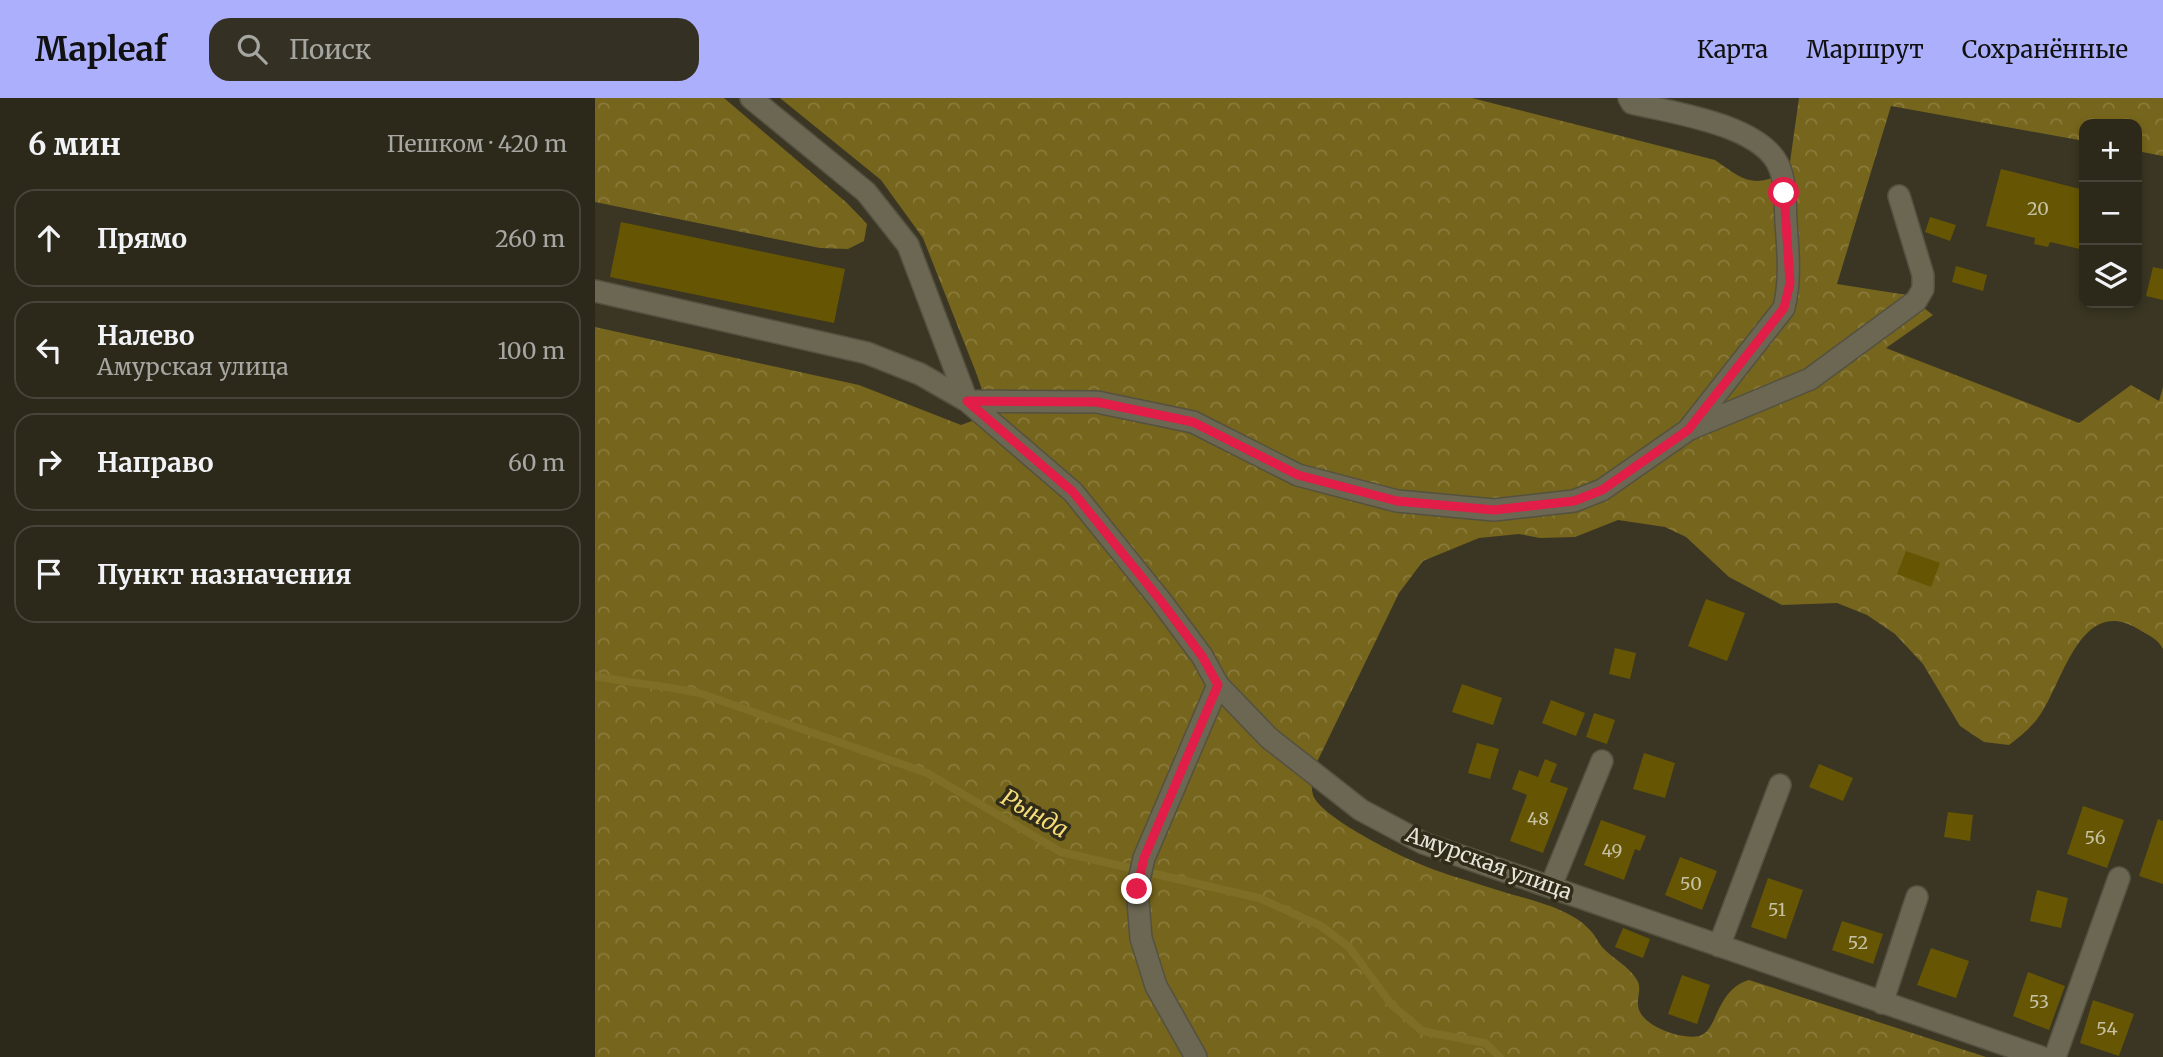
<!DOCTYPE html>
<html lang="ru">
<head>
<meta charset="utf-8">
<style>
	:root { --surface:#2c281a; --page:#343023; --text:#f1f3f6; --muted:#a6a6a2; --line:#484439; --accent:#acaffb }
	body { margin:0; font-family:Merriweather,serif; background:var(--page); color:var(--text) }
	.controls { position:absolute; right:21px; top:21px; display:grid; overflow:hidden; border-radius:14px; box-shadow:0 4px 10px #0003 }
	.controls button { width:63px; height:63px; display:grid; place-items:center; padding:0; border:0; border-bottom:2px solid var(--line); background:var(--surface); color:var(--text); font:35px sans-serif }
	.stop { position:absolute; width:21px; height:21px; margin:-16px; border:5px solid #e11d48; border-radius:50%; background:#fff }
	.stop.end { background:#e11d48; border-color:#fff; box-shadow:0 2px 7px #0008 }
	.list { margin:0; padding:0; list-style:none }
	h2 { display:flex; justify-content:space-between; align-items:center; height:91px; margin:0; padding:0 28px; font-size:30px }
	h2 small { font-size:23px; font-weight:400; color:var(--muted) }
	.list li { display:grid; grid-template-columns:46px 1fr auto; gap:21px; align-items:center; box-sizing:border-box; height:98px; margin:0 14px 14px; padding:0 14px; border:2px solid var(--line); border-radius:21px }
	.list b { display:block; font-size:26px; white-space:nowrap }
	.list p { margin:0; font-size:23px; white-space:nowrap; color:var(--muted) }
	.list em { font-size:23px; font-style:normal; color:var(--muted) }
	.icon { flex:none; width:38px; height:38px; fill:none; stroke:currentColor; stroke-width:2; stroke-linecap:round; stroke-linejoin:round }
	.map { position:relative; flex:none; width:1568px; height:959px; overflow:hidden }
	header { display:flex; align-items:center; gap:42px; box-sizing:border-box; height:98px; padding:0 35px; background:var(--accent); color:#111 }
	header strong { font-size:33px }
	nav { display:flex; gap:38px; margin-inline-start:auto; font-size:24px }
	.search { width:490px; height:63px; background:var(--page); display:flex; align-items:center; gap:18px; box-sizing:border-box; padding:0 24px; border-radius:21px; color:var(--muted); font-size:26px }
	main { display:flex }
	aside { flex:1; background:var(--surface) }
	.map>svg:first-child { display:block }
	.forest { fill:url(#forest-crowns) }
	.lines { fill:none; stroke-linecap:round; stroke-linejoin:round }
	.stream { stroke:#7e6e26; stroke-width:8 }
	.building { fill:#665604 }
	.minor-casing { stroke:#545141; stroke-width:24 }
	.minor { stroke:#6c6753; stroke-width:21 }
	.route { stroke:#e11d48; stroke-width:9 }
	.labels { text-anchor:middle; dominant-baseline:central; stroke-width:7; stroke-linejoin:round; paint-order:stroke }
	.number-label { font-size:18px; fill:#c7c1a4 }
	.street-label { font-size:21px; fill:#e7e5d9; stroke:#302c19 }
	.water-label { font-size:23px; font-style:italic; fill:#f4dc79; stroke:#302c19 }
</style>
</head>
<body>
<header>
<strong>Mapleaf</strong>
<div class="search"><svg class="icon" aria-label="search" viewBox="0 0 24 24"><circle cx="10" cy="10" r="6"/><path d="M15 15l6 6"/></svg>Поиск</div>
<nav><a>Карта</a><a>Маршрут</a><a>Сохранённые</a></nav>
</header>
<main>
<aside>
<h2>6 мин<small>Пешком · 420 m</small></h2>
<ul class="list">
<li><svg class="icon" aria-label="ahead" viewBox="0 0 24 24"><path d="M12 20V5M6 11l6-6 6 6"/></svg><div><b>Прямо</b></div><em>260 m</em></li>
<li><svg class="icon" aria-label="left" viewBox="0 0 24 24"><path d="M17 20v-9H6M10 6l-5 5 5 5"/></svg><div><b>Налево</b><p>Амурская улица</p></div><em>100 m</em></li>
<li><svg class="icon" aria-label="right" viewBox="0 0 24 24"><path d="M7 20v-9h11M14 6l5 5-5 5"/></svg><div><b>Направо</b></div><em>60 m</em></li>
<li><svg class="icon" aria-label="arrive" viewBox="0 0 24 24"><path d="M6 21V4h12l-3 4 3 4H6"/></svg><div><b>Пункт назначения</b></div></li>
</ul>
</aside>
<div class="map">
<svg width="1568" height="959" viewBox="0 0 1568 959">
	<defs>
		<pattern id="forest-crowns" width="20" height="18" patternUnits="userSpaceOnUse" patternTransform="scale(1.75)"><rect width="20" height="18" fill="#76651c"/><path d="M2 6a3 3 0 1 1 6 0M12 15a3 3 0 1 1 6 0" fill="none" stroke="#8a7b3c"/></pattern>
	</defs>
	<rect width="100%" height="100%" fill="#3a3623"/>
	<!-- forest -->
	<path class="forest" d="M 0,0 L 129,0 L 252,105 L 272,126 L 269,143 L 253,151 L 225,150 L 0,104 Z
		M 185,0 L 877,0 L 1120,62 C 1149,83 1161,92 1194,71 L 1204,0 L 1568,0 L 1568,58 L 1542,53 L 1542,26 L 1489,26 L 1489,43 L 1296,8 L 1242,186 L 1312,197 L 1338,217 L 1291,250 L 1484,325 L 1536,287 L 1564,303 L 1568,289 L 1568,551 C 1563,541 1553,537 1543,531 C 1486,496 1468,584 1445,617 C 1437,629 1425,639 1414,647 L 1389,644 L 1365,628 L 1328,566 L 1300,536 L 1272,517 L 1242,505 L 1187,507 L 1134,479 L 1091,439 L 1070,429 L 1023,422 L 980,439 L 945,440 L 924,436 L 884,440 L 828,463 L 804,495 L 721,666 C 718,676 715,686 718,697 C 725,718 797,754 818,763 C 844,775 872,782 899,791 C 929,801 973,808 995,832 C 1000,837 1003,844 1007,849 C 1018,861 1034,868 1042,882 C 1047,890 1042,898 1043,907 C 1044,928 1087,942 1104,938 C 1123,934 1120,892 1154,882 L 1391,959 L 0,959 L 0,229 L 264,287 L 366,327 L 388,319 L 390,301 L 382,277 L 328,140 L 286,82 Z"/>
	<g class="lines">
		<!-- stream -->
		<path class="stream" d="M 0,578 C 36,586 72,587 107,596 L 332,675 L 466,754 L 664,800 L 726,828 L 754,849 L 796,906 L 827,933 L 890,945 L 905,959"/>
	</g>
	<!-- building -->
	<path class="building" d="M 1406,71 L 1489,92 L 1489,152 L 1455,144 L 1453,149 L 1439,146 L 1440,140 L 1391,128 Z
		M 1335,119 L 1361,127 L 1355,143 L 1330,134 Z
		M 26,124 L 250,171 L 239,225 L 15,179 Z
		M 1361,168 L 1392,177 L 1388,193 L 1357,184 Z
		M 1558,169 L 1568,171 L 1568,202 L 1551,198 Z
		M 1311,453 L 1345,465 L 1336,489 L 1302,476 Z
		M 1111,501 L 1150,515 L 1132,563 L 1093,548 Z
		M 1020,550 L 1041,555 L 1035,581 L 1014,576 Z
		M 867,586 L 907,600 L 898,627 L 857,614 Z
		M 956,602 L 990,615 L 981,638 L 947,625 Z
		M 999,615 L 1020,622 L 1012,646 L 991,639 Z
		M 882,645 L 904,651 L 895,681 L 873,675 Z
		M 1049,655 L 1080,665 L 1070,700 L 1038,691 Z
		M 950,661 L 962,666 L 955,684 L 973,690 L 948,755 L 915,743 L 932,697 L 917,691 L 924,672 L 943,679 Z
		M 1224,666 L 1258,680 L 1248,703 L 1214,689 Z
		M 1488,708 L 1529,722 L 1512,770 L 1472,756 Z
		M 1353,714 L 1378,717 L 1375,743 L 1349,739 Z
		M 1563,721 L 1568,723 L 1568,786 L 1544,778 Z
		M 1006,722 L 1051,738 L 1045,753 L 1040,751 L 1029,782 L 989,767 Z
		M 1085,759 L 1122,773 L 1107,812 L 1070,797 Z
		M 1173,780 L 1208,792 L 1191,841 L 1156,829 Z
		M 1442,792 L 1473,800 L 1466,830 L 1435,823 Z
		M 1247,823 L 1288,836 L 1278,866 L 1237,852 Z
		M 1028,830 L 1055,841 L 1048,860 L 1020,849 Z
		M 1336,850 L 1374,863 L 1361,900 L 1322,887 Z
		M 1433,874 L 1470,888 L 1454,932 L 1418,918 Z
		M 1087,877 L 1115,887 L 1102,926 L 1073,916 Z
		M 1498,902 L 1539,916 L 1524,958 L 1485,945 Z"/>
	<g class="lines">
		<defs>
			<path id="minor" d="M 156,0 L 271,94 L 313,147 L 372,303 L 478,394 L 566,503 L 607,558 L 623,587 L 674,640 L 766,712 L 828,745 L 1446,959
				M 0,193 L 272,255 L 325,276 L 372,303 L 502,304 L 598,324 L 703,377 L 802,403 L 899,412 L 979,403 L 1007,392 L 1093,332 L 1189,210 C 1196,181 1193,154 1191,124 C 1190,107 1191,87 1185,71 C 1170,27 1078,15 1037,5 L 1034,0
				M 1095,331 L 1215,281 L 1321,203 L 1328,191 L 1328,177 L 1304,98
				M 956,788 L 1007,663
				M 1124,848 L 1185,687
				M 1287,905 L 1322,799
				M 601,959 L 561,888 L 546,840 L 542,791 L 549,760 L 623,587
				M 1460,959 L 1524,780"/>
		</defs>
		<!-- minor casing -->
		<use href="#minor" class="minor-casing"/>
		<!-- minor -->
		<use href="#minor" class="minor"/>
	</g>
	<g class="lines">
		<!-- route -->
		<path class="route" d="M 542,791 L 549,760 L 623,587 L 607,558 L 566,503 L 478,394 L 372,303 L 502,304 L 598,324 L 703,377 L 802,403 L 899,412 L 979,403 L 1007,392 L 1093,332 L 1189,210 L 1195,185 L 1189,95"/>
	</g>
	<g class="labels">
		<!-- number labels -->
		<g class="number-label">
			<text x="1443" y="110">20</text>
			<text x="943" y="720">48</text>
			<text x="1500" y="739">56</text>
			<text x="1017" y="752">49</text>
			<text x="1096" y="785">50</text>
			<text x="1182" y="811">51</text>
			<text x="1263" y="844">52</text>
			<text x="1444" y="903">53</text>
			<text x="1512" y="930">54</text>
		</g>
		<!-- street labels -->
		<g class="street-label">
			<text transform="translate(894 765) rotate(20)">Амурская улица</text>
		</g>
		<!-- water labels -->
		<g class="water-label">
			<text transform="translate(440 715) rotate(30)">Рында</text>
		</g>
	</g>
</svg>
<div class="controls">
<button>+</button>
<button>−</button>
<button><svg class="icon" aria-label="layers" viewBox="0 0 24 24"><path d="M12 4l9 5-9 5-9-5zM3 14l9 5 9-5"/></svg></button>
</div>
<div class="stop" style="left:1189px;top:95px"></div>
<div class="stop end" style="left:542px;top:791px"></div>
</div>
</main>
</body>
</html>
